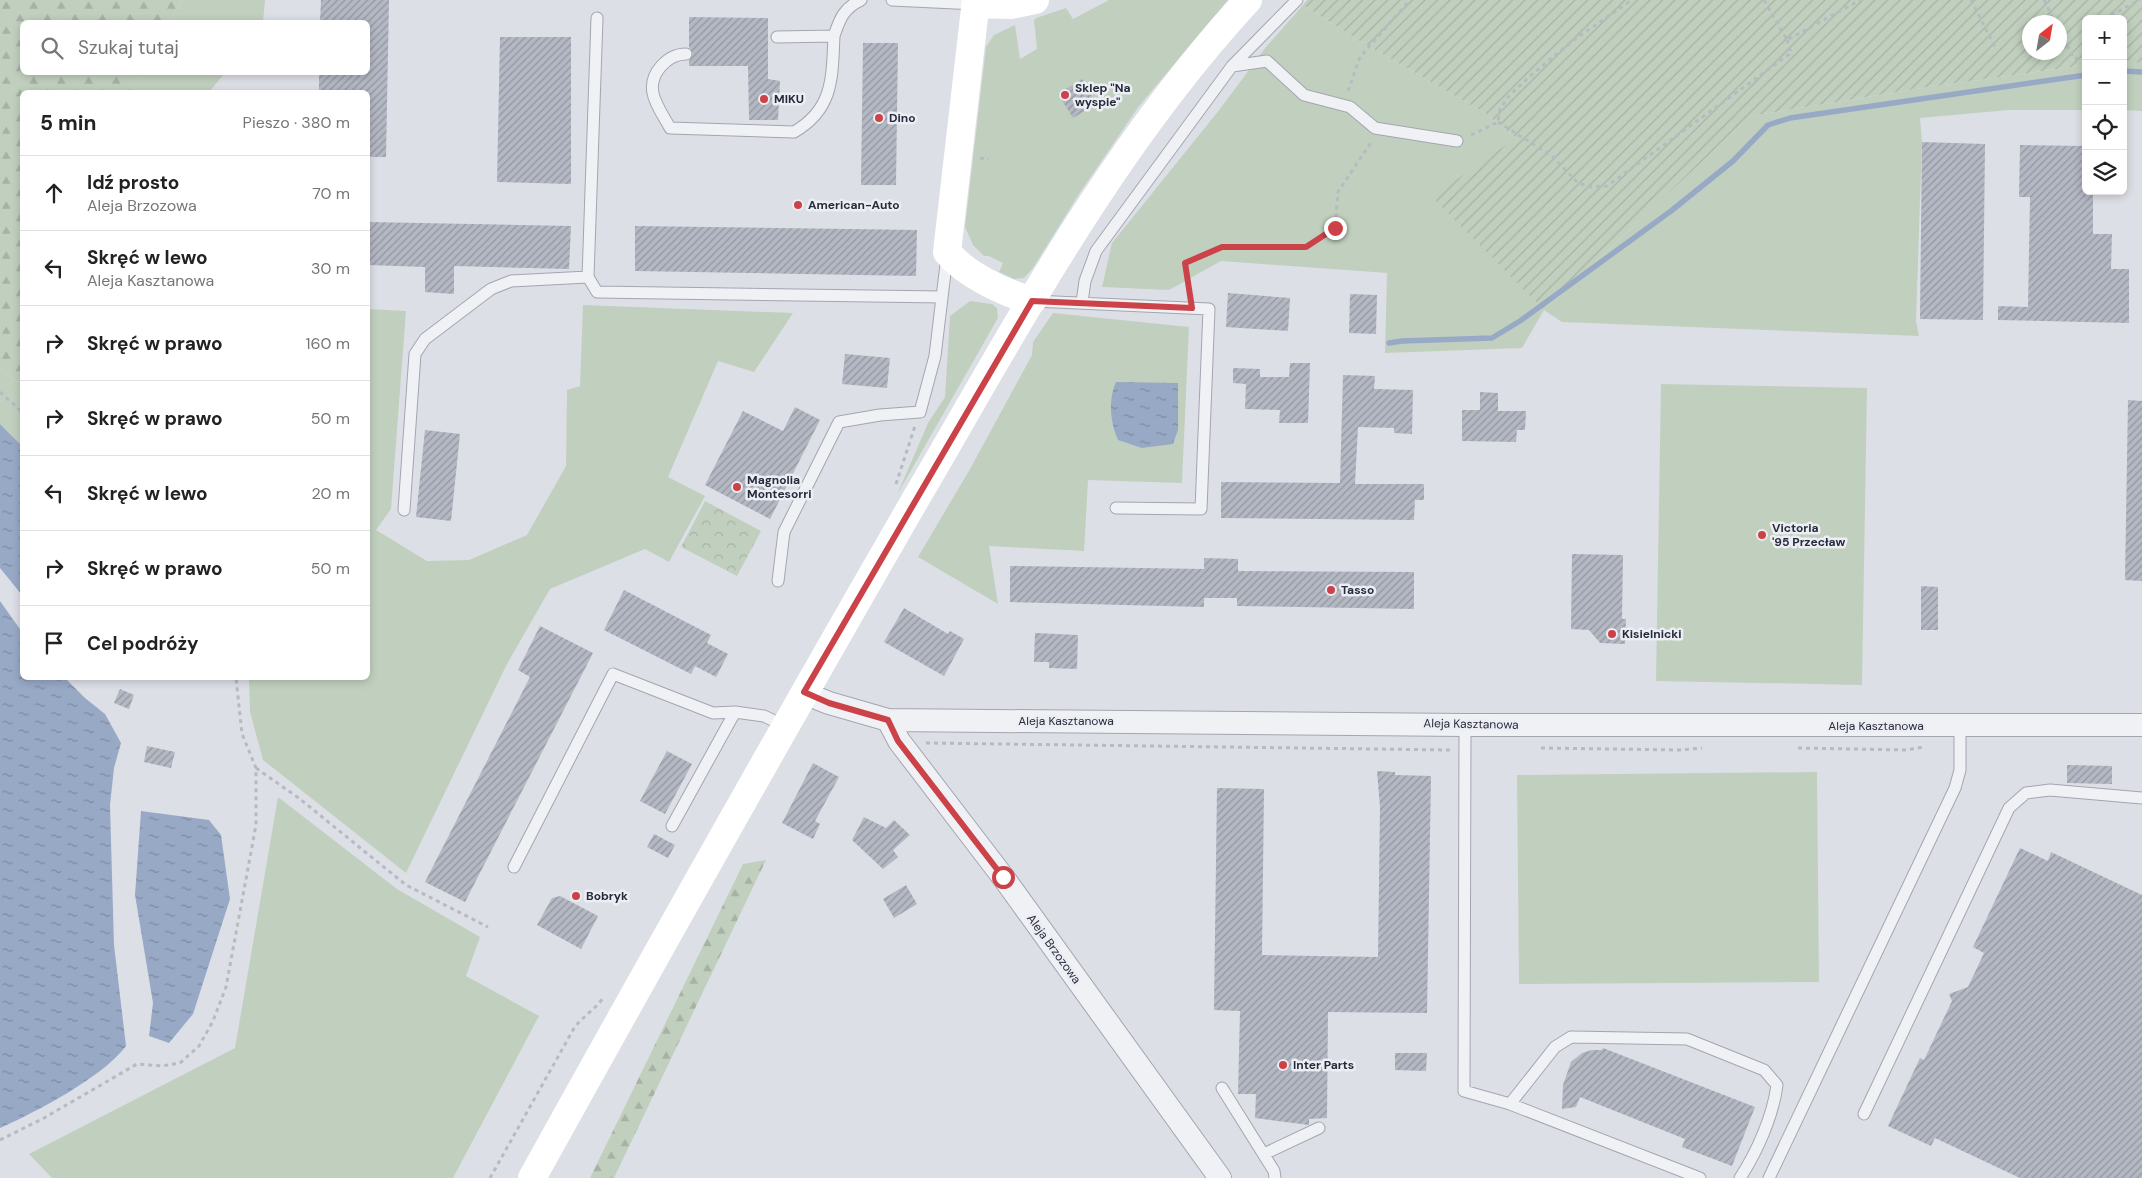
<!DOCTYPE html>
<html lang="pl">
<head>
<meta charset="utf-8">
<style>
	:root { --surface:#fff; --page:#f2f2f2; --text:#222; --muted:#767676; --line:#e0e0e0 }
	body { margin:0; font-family:"DM Sans",sans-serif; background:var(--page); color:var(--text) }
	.controls { position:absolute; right:15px; top:15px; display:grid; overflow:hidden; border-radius:8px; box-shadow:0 2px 8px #0003 }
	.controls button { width:45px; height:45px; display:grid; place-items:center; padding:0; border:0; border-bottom:1px solid var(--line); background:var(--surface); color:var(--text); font:25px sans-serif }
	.compass { position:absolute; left:2022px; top:15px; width:45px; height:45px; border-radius:50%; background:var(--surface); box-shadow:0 2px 8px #0003; rotate:31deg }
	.stop { position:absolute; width:15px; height:15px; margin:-11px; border:4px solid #cb4248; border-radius:50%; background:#fff }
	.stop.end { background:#cb4248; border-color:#fff; box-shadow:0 1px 5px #0008 }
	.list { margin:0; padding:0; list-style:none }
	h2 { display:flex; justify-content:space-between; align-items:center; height:65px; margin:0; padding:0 20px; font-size:21px }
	h2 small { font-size:16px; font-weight:400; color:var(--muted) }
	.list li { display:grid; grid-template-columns:32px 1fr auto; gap:15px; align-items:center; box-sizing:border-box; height:75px; padding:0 20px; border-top:1px solid var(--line) }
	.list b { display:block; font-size:19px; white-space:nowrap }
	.list p { margin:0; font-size:16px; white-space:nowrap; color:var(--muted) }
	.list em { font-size:16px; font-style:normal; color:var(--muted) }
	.icon { flex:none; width:28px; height:28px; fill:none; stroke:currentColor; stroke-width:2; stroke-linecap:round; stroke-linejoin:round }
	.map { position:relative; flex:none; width:2142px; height:1178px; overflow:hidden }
	.search { position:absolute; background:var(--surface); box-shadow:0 2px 8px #0003; left:20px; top:20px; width:350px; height:55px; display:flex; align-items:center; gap:12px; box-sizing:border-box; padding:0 18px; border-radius:8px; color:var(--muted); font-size:19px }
	.panel { position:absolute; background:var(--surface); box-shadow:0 2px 8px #0003; left:20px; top:90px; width:350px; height:590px; border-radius:8px }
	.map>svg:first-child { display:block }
	.grass { fill:#c1d0be }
	.forest { fill:url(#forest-firs) }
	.park { fill:url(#park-crowns) }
	.garden { fill:url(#garden-furrows); fill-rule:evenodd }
	.water { fill:url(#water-ripples) }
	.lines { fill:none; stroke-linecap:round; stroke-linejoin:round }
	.stream { stroke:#98a9c6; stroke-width:5.5 }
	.building { fill:url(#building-hatch) }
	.lane-casing { stroke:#a3a6b0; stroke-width:13 }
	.street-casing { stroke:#a3a6b0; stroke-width:24 }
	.path { stroke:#b7bac1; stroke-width:3; stroke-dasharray:4 4; stroke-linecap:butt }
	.lane { stroke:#eff1f5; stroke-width:11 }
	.street { stroke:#eff1f5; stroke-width:22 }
	.secondary { stroke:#fff; stroke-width:28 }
	.route { stroke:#cb4248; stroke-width:6 }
	.poi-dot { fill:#cb4248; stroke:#eceef4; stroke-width:2 }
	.labels { text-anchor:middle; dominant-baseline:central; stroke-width:5; stroke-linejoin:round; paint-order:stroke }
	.poi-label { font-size:12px; font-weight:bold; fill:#272c3c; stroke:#eceef4; text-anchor:start }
	.street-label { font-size:12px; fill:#272c3c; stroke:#eceef4 }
</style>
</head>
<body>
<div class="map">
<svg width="2142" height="1178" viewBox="0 0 2142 1178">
	<defs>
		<pattern id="forest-firs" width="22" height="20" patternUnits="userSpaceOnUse" patternTransform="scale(1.25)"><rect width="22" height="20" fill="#c1d0be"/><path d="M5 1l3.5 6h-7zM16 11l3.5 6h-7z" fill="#a6b3a4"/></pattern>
		<pattern id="park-crowns" width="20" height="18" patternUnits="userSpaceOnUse" patternTransform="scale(1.25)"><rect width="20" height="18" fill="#c1d0be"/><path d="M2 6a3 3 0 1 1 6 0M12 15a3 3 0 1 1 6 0" fill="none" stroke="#a6b3a4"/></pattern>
		<pattern id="garden-furrows" width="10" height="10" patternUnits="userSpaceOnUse" patternTransform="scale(1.25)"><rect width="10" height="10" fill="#c1d0be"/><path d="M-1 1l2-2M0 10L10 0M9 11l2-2" fill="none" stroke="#a6b3a4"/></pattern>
		<pattern id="water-ripples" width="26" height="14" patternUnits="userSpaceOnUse" patternTransform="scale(1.25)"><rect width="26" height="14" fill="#98a9c6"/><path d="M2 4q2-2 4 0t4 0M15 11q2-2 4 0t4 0" fill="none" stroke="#7c8aa2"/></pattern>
		<pattern id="building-hatch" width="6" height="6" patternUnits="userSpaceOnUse" patternTransform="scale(1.25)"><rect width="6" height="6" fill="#b4b8c3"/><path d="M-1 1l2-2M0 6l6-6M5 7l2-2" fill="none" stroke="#9296a0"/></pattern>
	</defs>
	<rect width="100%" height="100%" fill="#dddfe6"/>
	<!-- grass -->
	<path class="grass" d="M 182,0 L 265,0 L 263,22 L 169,22 Z
		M 1109,0 L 1228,0 L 1139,106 L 1079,194 L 1033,268 L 1024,278 L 1014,279 L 999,272 L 1003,263 L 989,256 L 984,256 L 973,245 L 965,227 L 986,47 L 994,35 L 1015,25 L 1020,59 L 1037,49 L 1034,20 L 1036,18 L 1066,8 L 1073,19 Z
		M 1303,5 L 1358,40 L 1485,113 L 1516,138 L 1544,310 L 1751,116 L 1922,88 L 2086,65 L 2086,110 L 2009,110 L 1920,118 L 1922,142 L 1916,321 L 1919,336 L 1562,322 L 1544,310 L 1522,348 L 1385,353 L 1387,273 L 1221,261 L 1169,290 L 1102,287 L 1112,243 L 1220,109 L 1266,47 Z
		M 2123,61 L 2142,63 L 2142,111 L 2123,110 Z
		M 143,73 L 143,72 L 225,73 L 209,92 L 137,92 Z
		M 970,301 L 992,304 L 997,308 L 998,318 L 897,495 L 928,423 L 945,397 L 950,316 Z
		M 583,305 L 793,313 L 754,372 L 718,361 L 668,477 L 705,496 L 669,562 L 645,549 L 550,589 L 507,664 L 406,873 L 263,760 L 250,712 L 249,678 L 368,678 L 368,309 L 406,311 L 391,509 L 376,530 L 427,561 L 469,560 L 527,535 L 566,466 L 567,390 L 580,386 Z
		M 1053,313 L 1189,327 L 1182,483 L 1088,480 L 1084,551 L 989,546 L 998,604 L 918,557 L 970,469 L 1032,355 L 1033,342 Z
		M 0,369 L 16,381 L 22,383 L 22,446 L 0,424 Z
		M 1661,384 L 1867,388 L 1862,685 L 1656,681 Z
		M 1817,772 L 1819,982 L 1519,984 L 1517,775 Z
		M 278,797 L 397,889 L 480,937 L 466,976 L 539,1016 L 453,1178 L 52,1178 L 29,1154 L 235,1048 Z"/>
	<!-- forest -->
	<path class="forest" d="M 0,0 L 182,0 L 169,22 L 22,22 L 22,72 L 143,73 L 137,92 L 22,92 L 22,383 L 16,381 L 0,369 Z
		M 766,860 L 614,1178 L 590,1178 L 743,864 Z"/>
	<!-- park -->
	<path class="park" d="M 705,501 L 761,531 L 737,576 L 681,547 Z"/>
	<!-- garden -->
	<path class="garden" d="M 1307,0 L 2142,0 L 2142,63 L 2123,61 L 2123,19 L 2086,19 L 2086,65 L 1922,88 L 1751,116 L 1544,310 L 1432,197 L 1516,138 L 1485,113 L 1358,40 L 1303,5 ZM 2030,22 L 2060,22 L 2060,52 L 2030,52 Z"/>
	<!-- water -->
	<path class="water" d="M 1116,382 L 1178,383 L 1178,430 L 1173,444 L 1142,448 L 1118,440 C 1110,422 1108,400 1116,382 Z
		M 0,424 L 22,446 L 22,595 L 0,568 Z
		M 0,601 L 22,632 L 22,678 L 65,678 L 85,698 L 105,714 L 121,743 L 114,768 L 110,805 L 114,945 L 126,1046 C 103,1077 36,1112 0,1128 Z
		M 141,811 L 209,820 L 221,835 L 230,899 L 193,1014 L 169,1043 L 149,1036 L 153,1003 L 135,895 Z"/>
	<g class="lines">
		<!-- stream -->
		<path class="stream" d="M 2123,71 L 2142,72
			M 1389,343 L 1402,341 L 1492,338 L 1520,321 L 1671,211 L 1733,161 L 1768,125 L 1790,118 L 2086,75"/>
	</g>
	<!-- building -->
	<path class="building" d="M 321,0 L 389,0 L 386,157 L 368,157 L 368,92 L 319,92 L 319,72 L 368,72 L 368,22 L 320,22 Z
		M 689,17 L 768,18 L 768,79 L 780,81 L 778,120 L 749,120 L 748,66 L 689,66 L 689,61 L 693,54 L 689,47 Z
		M 500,37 L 571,37 L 571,184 L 497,182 Z
		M 863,43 L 898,43 L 896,185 L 861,185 Z
		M 1082,79 L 1096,104 L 1073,118 L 1058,94 Z
		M 1922,142 L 1985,144 L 1983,320 L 1920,319 Z
		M 2020,145 L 2086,146 L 2086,191 L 2093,191 L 2093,234 L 2112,234 L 2111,269 L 2129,269 L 2129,323 L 1998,320 L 1998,306 L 2028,307 L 2030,197 L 2019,197 Z
		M 368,222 L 571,226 L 569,269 L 454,266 L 454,294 L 425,292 L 425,267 L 368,265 Z
		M 635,226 L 917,230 L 916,276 L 635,271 Z
		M 1228,293 L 1290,298 L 1288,331 L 1226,327 Z
		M 1350,294 L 1377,295 L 1376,334 L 1349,333 Z
		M 845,354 L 890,358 L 887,388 L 842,384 Z
		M 1290,363 L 1310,363 L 1308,423 L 1279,423 L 1280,410 L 1245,409 L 1246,384 L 1233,383 L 1233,368 L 1260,369 L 1260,377 L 1289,377 Z
		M 1343,375 L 1375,376 L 1374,389 L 1413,390 L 1412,434 L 1394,433 L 1394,428 L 1358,427 L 1355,484 L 1424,484 L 1424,500 L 1415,500 L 1414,520 L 1221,518 L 1221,482 L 1340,483 Z
		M 1480,392 L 1498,393 L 1498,411 L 1526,411 L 1525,430 L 1517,430 L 1516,442 L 1462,441 L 1462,410 L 1480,410 Z
		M 2128,400 L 2142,401 L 2142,581 L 2125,580 Z
		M 795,407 L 820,420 L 770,519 L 705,485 L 743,411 L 783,431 Z
		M 425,430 L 460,434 L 451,521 L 416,517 Z
		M 1572,554 L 1623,555 L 1622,619 L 1626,619 L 1625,644 L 1600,643 L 1589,630 L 1571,629 Z
		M 1204,558 L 1238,559 L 1238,571 L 1414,572 L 1414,609 L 1237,606 L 1237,598 L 1204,598 L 1204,607 L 1010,602 L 1010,566 L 1204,569 Z
		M 1921,586 L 1938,587 L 1938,630 L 1921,630 Z
		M 624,590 L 711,635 L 707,643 L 728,654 L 716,677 L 695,666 L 691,674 L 604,630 Z
		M 904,608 L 948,634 L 950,631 L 964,639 L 944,676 L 884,642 Z
		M 540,626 L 593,653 L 465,902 L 425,882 L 530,677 L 518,670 Z
		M 1035,633 L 1078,635 L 1077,669 L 1049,668 L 1049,662 L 1034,662 Z
		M 120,689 L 134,695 L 129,709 L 114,703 Z
		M 147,746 L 175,752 L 171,768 L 144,762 Z
		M 667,751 L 692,764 L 665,814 L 640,801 Z
		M 813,763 L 839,777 L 815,821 L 820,824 L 813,839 L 782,823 Z
		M 2067,765 L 2112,766 L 2112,784 L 2067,783 Z
		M 1377,771 L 1395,772 L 1395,775 L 1431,776 L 1427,1013 L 1328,1012 L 1327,1118 L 1309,1119 L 1309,1125 L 1255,1118 L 1256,1094 L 1238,1094 L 1240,1011 L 1214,1010 L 1217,788 L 1264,789 L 1262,955 L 1378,957 L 1380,807 Z
		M 864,817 L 886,828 L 894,820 L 910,835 L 893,850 L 898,857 L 883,869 L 852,840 Z
		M 654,834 L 675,845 L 668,858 L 647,847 Z
		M 2020,848 L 2048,861 L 2051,852 L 2142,895 L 2142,1178 L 2020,1178 L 1935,1138 L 1931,1146 L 1888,1126 L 1920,1058 L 1924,1060 L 1952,1001 L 1949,994 L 1968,987 L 1984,953 L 1973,947 Z
		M 906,885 L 917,904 L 894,918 L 883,899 Z
		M 560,896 L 598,916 L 581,949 L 537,925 L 552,898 Z
		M 1603,1048 L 1755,1107 L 1732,1166 L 1682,1147 L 1685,1139 L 1580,1097 L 1576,1107 L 1562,1109 L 1563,1085 L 1571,1062 L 1582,1053 L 1592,1050 L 1602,1050 Z
		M 1395,1053 L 1427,1053 L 1426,1071 L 1395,1070 Z"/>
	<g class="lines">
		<defs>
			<path id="lane" d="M 892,0 L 976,4
				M 597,18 L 588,277 L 597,292 L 942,297
				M 777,37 L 834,36 C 840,18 844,8 861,0
				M 686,54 C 668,54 649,73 653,93 C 655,105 665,118 670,128 L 794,132 C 834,109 832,77 834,36
				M 1232,66 L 1297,0
				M 1034,301 L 1209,309 L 1201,509 L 1116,508
				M 1082,302 L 1085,281 L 1096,251 L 1232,66 L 1267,61 L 1304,95 L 1350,107 L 1375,128 L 1457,141
				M 404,510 L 415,354 L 425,339 L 491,289 L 511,281 L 588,277
				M 778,581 L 784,532 L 839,422 L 880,415 L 920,412 L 935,356 L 947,256
				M 1465,725 L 1464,1091 L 1510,1104 L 1700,1178
				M 672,826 L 735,712
				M 514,867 L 613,674 L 713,713 L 735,712 L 764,716 L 785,726
				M 1222,1088 L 1274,1171 L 1275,1178
				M 1510,1104 L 1555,1047 L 1571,1037 L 1687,1039 L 1764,1070 L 1777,1085 C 1773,1116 1757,1152 1740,1178
				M 1864,1114 L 2009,808 L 2026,793 L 2050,790 L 2142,798
				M 1264,1154 L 1319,1128
				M 1769,1178 L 1955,788 L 1960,770 L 1960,727"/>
			<path id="street" d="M 804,693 L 829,703 L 888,720 L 1465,725 L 2142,725
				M 888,720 L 899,741 L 1003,877 L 1220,1178"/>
		</defs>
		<!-- lane casing -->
		<use href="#lane" class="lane-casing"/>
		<!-- street casing -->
		<use href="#street" class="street-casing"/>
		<!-- path -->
		<path class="path" d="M 1764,0 L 1787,40 L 1860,0
			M 1971,0 L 1995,47
			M 2044,0 L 2055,22
			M 2104,19 L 2140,0
			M 2060,31 L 2074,59 L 2086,56
			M 1348,91 L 1360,57 L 1410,0
			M 1498,122 L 1552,156 L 1578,183 L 1591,187 L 1607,186 L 1791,53 L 1787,40
			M 1471,135 L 1498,122 L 1500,109 L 1508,97 L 1531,75 L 1575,39 L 1632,0
			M 980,158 L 989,159
			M 1189,293 L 1185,263 L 1222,247 L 1306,247 L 1335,228 L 1338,192 L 1372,141
			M 0,392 L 22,412
			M 896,484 L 915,426
			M 926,743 L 1450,750
			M 1541,748 L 1681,750 L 1702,748
			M 1798,748 L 1906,750 L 1924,747
			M 256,768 L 300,799 L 406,885 L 488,927
			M 0,1140 L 44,1118 L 137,1064 L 162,1066 L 180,1063 L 199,1046 L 213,1021 L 226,987 L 256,825 L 256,768 L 242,734 L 236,678
			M 490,1178 L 573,1030 C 581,1017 594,1011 603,998"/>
		<!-- lane -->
		<use href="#lane" class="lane"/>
		<!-- street -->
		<use href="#street" class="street"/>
		<!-- secondary -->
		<path class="secondary" d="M 976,0 L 947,252 C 966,275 1003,292 1032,301
			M 976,4 L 1011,5 L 1035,0
			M 532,1178 C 659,949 787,722 918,495 C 1018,324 1112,147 1248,0"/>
	</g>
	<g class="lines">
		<!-- route -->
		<path class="route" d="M 1003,877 L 898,741 L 888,720 L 829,703 L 804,692 L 1032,301 L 1192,308 L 1185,263 L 1222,247 L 1306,247 L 1335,228"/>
	</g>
	<!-- markers -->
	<g class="poi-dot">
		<circle cx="1065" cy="95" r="5"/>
		<circle cx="764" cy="99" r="5"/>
		<circle cx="879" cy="118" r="5"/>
		<circle cx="798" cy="205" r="5"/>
		<circle cx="737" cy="487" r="5"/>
		<circle cx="1762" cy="535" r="5"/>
		<circle cx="1331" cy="590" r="5"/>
		<circle cx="1612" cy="634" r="5"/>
		<circle cx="576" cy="896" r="5"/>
		<circle cx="1283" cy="1065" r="5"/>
	</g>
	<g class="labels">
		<!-- poi labels -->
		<g class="poi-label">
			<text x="1075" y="88">Sklep "Na<tspan x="1075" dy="14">wyspie"</tspan></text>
			<text x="774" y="99">MIKU</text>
			<text x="889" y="118">Dino</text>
			<text x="808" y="205">American-Auto</text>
			<text x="747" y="480">Magnolia<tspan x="747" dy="14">Montesorri</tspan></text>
			<text x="1772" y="528">Victoria<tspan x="1772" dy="14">'95 Przecław</tspan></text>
			<text x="1341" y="590">Tasso</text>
			<text x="1622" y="634">Kisielnicki</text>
			<text x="586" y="896">Bobryk</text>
			<text x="1293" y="1065">Inter Parts</text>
		</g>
		<!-- street labels -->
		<g class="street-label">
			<text x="1066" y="721">Aleja Kasztanowa</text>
			<text transform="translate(1471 724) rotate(1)">Aleja Kasztanowa</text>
			<text x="1876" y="726">Aleja Kasztanowa</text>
			<text transform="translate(1054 949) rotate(54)">Aleja Brzozowa</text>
		</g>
	</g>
</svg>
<div class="controls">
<button>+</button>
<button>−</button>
<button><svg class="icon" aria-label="locate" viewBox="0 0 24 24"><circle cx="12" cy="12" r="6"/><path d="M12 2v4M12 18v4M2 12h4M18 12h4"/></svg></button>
<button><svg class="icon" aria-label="layers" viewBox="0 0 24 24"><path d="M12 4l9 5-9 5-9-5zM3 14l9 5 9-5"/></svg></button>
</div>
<svg class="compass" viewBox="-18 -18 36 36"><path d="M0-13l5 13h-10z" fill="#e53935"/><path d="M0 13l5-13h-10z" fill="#767676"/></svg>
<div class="stop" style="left:1003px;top:877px"></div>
<div class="stop end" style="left:1335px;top:228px"></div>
<div class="search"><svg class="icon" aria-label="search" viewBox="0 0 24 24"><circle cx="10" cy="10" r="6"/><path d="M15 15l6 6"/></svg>Szukaj tutaj</div>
<section class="panel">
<h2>5 min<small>Pieszo · 380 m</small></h2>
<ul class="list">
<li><svg class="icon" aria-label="ahead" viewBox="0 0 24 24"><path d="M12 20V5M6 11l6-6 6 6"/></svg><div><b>Idź prosto</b><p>Aleja Brzozowa</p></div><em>70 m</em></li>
<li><svg class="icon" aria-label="left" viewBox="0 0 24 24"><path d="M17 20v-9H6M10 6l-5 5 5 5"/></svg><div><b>Skręć w lewo</b><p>Aleja Kasztanowa</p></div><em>30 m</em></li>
<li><svg class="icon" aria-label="right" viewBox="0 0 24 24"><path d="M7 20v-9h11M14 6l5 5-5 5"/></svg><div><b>Skręć w prawo</b></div><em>160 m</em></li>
<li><svg class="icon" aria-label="right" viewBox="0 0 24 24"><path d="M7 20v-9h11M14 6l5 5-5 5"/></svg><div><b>Skręć w prawo</b></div><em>50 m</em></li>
<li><svg class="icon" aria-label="left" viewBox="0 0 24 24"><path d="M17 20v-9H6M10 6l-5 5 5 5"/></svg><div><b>Skręć w lewo</b></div><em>20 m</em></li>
<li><svg class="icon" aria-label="right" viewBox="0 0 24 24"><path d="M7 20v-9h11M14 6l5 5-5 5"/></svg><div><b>Skręć w prawo</b></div><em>50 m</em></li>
<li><svg class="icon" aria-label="arrive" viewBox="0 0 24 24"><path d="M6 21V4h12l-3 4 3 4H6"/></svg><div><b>Cel podróży</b></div></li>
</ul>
</section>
</div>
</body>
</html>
